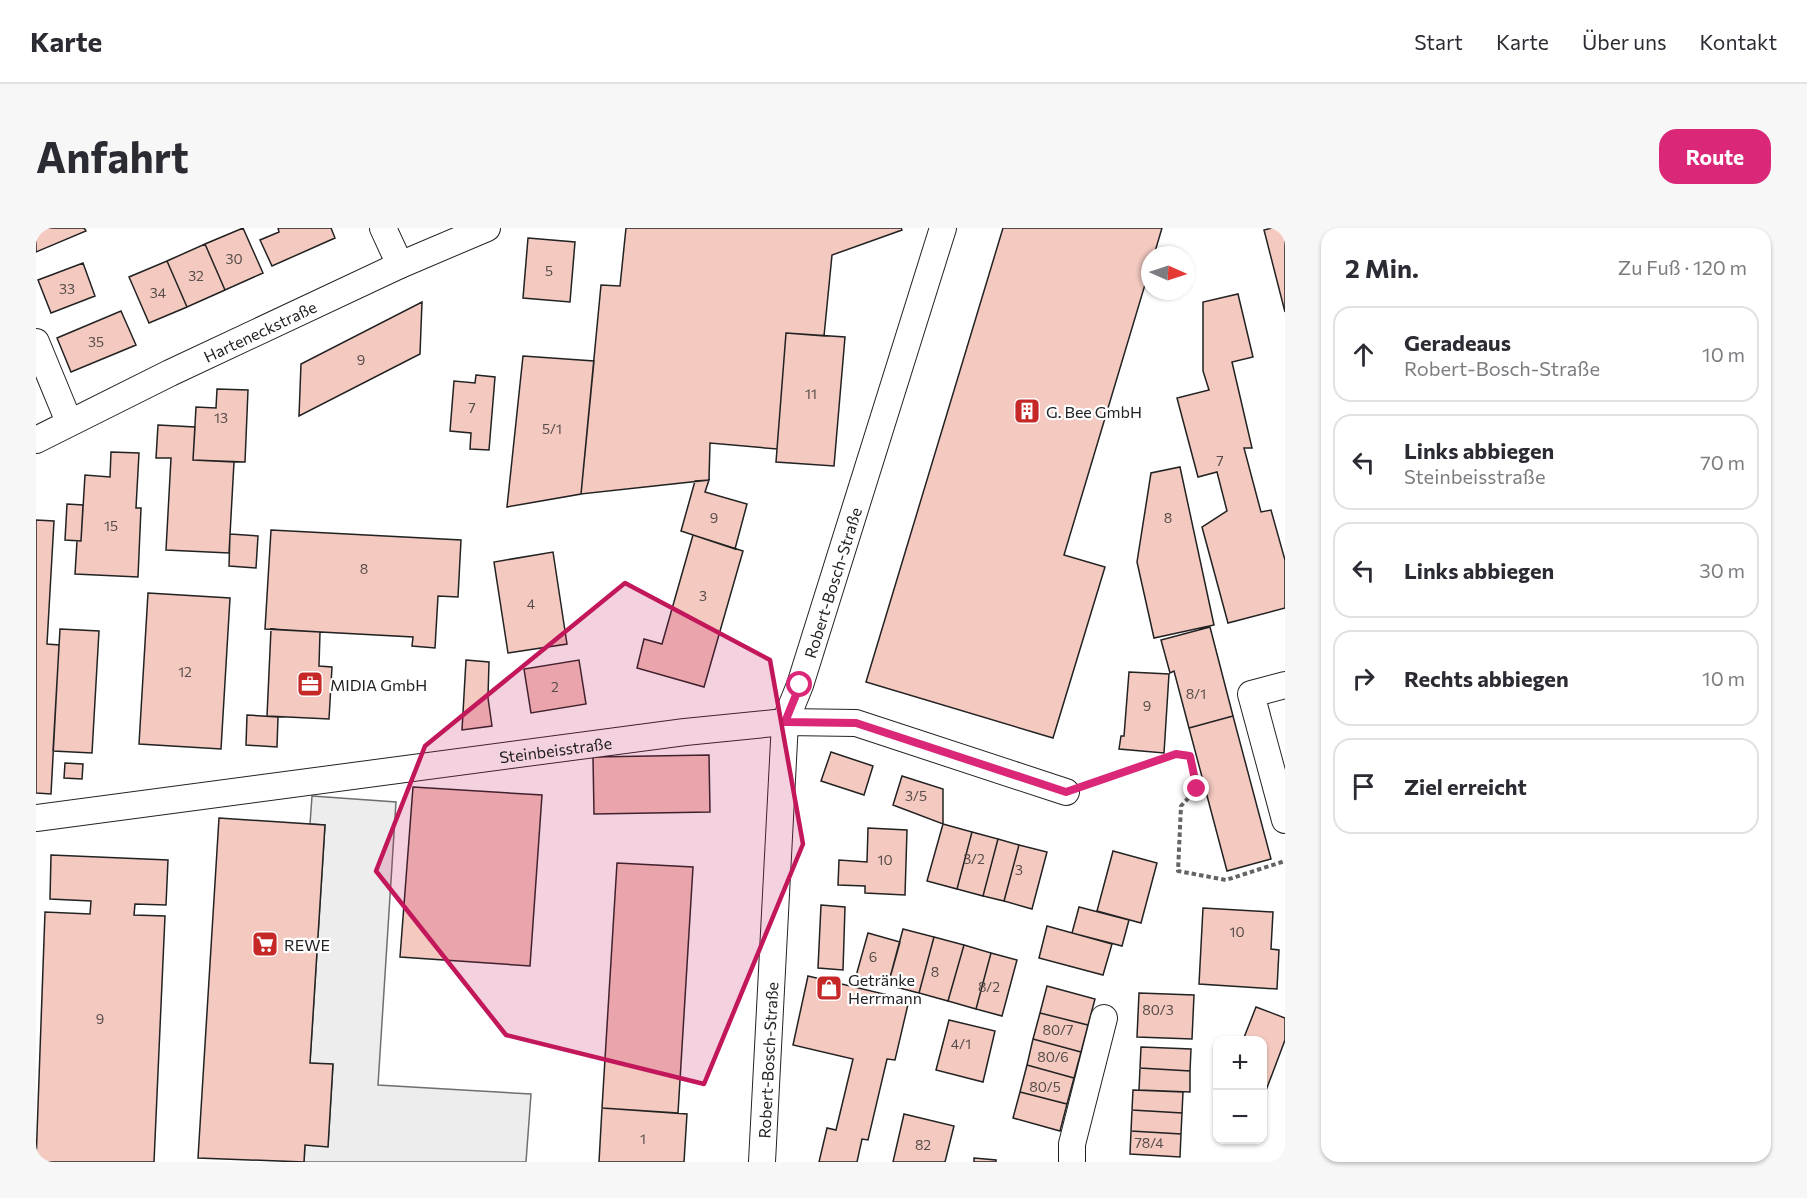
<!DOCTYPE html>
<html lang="de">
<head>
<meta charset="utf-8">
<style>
	:root { --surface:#fff; --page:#f7f7f7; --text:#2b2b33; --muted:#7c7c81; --line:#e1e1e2; --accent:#db2777 }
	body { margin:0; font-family:Commissioner,sans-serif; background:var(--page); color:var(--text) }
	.controls { position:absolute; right:18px; bottom:18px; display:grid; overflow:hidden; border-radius:12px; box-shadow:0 2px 4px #0004 }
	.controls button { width:54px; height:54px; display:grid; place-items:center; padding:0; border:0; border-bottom:2px solid var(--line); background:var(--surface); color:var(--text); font:30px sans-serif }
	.compass { position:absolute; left:1105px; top:18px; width:54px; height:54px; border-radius:50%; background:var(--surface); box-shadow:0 2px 4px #0004; rotate:93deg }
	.stop { position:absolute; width:18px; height:18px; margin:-14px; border:4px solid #db2777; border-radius:50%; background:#fff }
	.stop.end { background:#db2777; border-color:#fff; box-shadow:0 2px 6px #0008 }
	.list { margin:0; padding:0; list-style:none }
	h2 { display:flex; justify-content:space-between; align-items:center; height:78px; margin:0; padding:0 24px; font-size:26px }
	h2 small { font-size:20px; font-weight:400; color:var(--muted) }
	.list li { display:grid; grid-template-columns:39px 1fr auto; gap:18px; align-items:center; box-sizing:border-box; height:96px; margin:0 12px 12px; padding:0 12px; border:2px solid var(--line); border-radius:18px }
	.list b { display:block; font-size:22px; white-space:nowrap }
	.list p { margin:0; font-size:20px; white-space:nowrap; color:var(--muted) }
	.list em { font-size:20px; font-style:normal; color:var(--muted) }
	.icon { flex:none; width:33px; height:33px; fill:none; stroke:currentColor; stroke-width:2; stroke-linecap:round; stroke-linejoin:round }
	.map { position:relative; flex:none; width:1249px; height:934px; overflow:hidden; border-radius:18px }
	header { display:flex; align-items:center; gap:36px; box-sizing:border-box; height:84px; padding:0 30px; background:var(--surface); border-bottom:2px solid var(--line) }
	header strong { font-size:28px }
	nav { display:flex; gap:33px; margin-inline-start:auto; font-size:21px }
	.intro { display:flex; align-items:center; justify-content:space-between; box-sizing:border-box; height:144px; padding:0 36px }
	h1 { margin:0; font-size:42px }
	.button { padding:15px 27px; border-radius:18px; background:var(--accent); color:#fff; font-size:21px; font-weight:700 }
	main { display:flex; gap:36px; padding:0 36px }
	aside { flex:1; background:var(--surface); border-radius:18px; box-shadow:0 2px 4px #0004 }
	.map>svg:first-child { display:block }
	.parking { fill:#ededed; stroke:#6f6f6f; stroke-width:1.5 }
	.building { fill:#f3c9c0; stroke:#222; stroke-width:1.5 }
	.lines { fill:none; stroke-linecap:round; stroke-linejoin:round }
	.street-casing { stroke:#222; stroke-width:28 }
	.path { stroke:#646464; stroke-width:4; stroke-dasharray:4.5 3; stroke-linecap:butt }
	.street { stroke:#fff; stroke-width:26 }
	.route { stroke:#db2777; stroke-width:8 }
	.marked { fill:#c2185b; fill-opacity:0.2; stroke:#c2185b; stroke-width:4.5; stroke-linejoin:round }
	.labels { text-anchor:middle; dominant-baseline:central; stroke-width:4.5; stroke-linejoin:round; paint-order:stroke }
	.number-label { font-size:14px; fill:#564c4a }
	.street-label { font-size:16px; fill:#222; stroke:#fff }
	.poi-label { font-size:16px; fill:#222; stroke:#fff; text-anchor:start }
</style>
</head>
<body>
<header>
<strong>Karte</strong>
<nav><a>Start</a><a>Karte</a><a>Über uns</a><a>Kontakt</a></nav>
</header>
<div class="intro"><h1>Anfahrt</h1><a class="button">Route</a></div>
<main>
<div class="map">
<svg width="1249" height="934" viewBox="0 0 1249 934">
	<rect width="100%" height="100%" fill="#fff"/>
	<!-- parking -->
	<path class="parking" d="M 276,568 L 360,574 L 342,857 L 495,866 L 490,934 L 268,934 L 269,917 L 292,918 L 297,837 L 274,835 L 289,597 L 274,596 Z"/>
	<!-- building -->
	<path class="building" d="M 0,0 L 48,0 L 50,3 L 0,24 Z
		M 207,0 L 227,45 L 189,62 L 169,16 Z
		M 242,0 L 295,0 L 299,10 L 236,38 L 224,12 L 243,4 Z
		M 590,0 L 865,0 L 866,2 L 796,27 L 788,108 L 750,105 L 741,221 L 674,215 L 673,252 L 545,266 L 565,57 L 584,58 Z
		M 967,0 L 1126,0 L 1118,27 L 1114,27 L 1114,40 L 1028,327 L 1069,339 L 1017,510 L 830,454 Z
		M 1236,0 L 1249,0 L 1249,84 L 1228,2 Z
		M 492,10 L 539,14 L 534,74 L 487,70 Z
		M 169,16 L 189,62 L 151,79 L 131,33 Z
		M 131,33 L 151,79 L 113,95 L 93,49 Z
		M 47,35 L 59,68 L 15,85 L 2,52 Z
		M 1202,66 L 1217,129 L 1196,134 L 1216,220 L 1208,220 L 1225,284 L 1235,282 L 1249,332 L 1249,380 L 1192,395 L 1166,299 L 1191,283 L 1181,244 L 1162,249 L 1141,170 L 1173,162 L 1167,143 L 1167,74 Z
		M 386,74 L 384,126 L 263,188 L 265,136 Z
		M 85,83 L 100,117 L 35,144 L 21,110 Z
		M 750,105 L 809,109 L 798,238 L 740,234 Z
		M 487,128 L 558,133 L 545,266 L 471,279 Z
		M 440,147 L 459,149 L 453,222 L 434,221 L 435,205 L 414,203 L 418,153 L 439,155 Z
		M 181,161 L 212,162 L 209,234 L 157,232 L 160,179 L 180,180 Z
		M 122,197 L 159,199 L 157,232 L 198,234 L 193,325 L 130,322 L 135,230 L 120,230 Z
		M 75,224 L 103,225 L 100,280 L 105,280 L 102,349 L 39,346 L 41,313 L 45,313 L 49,247 L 74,249 Z
		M 1144,239 L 1178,397 L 1118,410 L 1101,334 L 1115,245 Z
		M 673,252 L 669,264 L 711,276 L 699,321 L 645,303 L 659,253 Z
		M 31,276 L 47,277 L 45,313 L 29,312 Z
		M 0,292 L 18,293 L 11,416 L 23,417 L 15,566 L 0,565 Z
		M 235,302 L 425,312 L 422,369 L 402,368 L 399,420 L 376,418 L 377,409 L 229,401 Z
		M 194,306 L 222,308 L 220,340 L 193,338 Z
		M 657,307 L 707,323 L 668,459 L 601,440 L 608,411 L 626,416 Z
		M 517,324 L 531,416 L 472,425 L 458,334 Z
		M 112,365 L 194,370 L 185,521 L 103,516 Z
		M 1174,399 L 1197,488 L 1153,500 L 1138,443 L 1134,445 L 1125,412 Z
		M 24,401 L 63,403 L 56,525 L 17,523 Z
		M 235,401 L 284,404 L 283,438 L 296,439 L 293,491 L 231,488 Z
		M 430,432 L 453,434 L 452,470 L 456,498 L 426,502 Z
		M 543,432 L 550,476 L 495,485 L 488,441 Z
		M 1093,444 L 1133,446 L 1128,525 L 1083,521 L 1085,508 L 1088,508 Z
		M 211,487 L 242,489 L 241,519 L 210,517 Z
		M 1197,488 L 1235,631 L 1191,643 L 1153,500 Z
		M 795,524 L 837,538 L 828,567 L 785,553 Z
		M 673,527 L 674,584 L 558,586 L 557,529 Z
		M 29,535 L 47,536 L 46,551 L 28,550 Z
		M 866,548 L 907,561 L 907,596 L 857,577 Z
		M 377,559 L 506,567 L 494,738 L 364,729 Z
		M 183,590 L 289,597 L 274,835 L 297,836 L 292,919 L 269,917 L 268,934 L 162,930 Z
		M 907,596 L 936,604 L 921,661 L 891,653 Z
		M 832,600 L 871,602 L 869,667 L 829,665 L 829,658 L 802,657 L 803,632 L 831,634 Z
		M 936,604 L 962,611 L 947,668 L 921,661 Z
		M 962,611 L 983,617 L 968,673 L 947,668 Z
		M 983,617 L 1011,624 L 996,681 L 968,673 Z
		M 1077,623 L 1121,635 L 1105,695 L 1061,683 Z
		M 15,627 L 132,632 L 130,677 L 99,676 L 98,687 L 129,688 L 118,934 L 0,934 L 9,684 L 54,686 L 55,673 L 14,671 Z
		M 581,635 L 657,639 L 642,885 L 566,880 Z
		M 785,677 L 809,679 L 807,742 L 782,740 Z
		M 1043,679 L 1093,692 L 1086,718 L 1036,705 Z
		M 1167,680 L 1237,684 L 1235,721 L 1243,722 L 1241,761 L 1163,756 Z
		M 1011,698 L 1076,716 L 1067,747 L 1003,730 Z
		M 867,701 L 898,709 L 883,765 L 852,757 Z
		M 832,705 L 864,714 L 852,757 L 820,748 Z
		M 898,709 L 928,717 L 912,773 L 883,765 Z
		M 928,717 L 955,725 L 940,781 L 912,773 Z
		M 955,725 L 981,732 L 966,788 L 940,781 Z
		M 772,748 L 873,772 L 859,832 L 851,831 L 832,912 L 826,911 L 821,934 L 783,934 L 791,900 L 800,902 L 817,831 L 757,817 Z
		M 1011,758 L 1059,771 L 1052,797 L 1004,785 Z
		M 1103,765 L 1158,767 L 1156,811 L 1101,809 Z
		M 1220,779 L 1249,790 L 1249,812 L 1226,873 L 1226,812 L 1207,812 Z
		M 1004,785 L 1052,797 L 1045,824 L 997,811 Z
		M 913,792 L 959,803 L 947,854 L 900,842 Z
		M 997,811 L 1045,824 L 1038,850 L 991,837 Z
		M 1105,819 L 1155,821 L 1154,843 L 1104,840 Z
		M 991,837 L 1038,850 L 1031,876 L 984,864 Z
		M 1104,840 L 1154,843 L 1154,864 L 1103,862 Z
		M 1097,862 L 1147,864 L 1146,885 L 1096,882 Z
		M 984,864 L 1031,876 L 1024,903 L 977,890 Z
		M 566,880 L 651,886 L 648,934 L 563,934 Z
		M 1096,882 L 1146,885 L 1145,906 L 1095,903 Z
		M 868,886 L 918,898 L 909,934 L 857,934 Z
		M 1095,903 L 1145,906 L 1144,929 L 1094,926 Z
		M 938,930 L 960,932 L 960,934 L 938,934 Z"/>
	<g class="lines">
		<defs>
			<g id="street">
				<path d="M 347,0 L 364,37"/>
				<path d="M 0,114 L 33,194"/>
				<path id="s1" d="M 0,212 L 134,145 L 364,37 L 451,0"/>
				<path d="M 1249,457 L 1215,466 L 1249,592"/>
				<path id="s2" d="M 0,590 L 649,504 L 749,494 L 820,495 L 1030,564"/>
				<path id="s3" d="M 726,934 L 749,494 L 764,457 L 907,0"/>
				<path d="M 1036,934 L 1036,916 L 1068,790"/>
			</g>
		</defs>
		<!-- street casing -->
		<use href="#street" class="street-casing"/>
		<!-- path -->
		<path class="path" d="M 1055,555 L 1140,526 L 1154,528 L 1161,561 L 1145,578 L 1142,643 L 1190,652 L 1249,633"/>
		<!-- street -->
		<use href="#street" class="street"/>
	</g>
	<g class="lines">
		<!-- route -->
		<path class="route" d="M 764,457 L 749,494 L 820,495 L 1030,564 L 1140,526 L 1154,528 L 1161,561"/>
	</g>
	<!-- marked area -->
	<path class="marked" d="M 589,355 L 734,432 L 767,616 L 668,856 L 470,807 L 340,643 L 389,518 Z"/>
	<!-- icons -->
	<defs>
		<symbol id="building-square" viewBox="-11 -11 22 22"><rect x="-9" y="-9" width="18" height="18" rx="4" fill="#c62828" stroke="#fff"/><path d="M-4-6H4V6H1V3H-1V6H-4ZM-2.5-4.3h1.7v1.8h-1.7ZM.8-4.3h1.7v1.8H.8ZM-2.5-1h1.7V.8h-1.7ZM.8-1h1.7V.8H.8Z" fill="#fff"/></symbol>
		<symbol id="office-square" viewBox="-11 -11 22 22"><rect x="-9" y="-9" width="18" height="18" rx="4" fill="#c62828" stroke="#fff"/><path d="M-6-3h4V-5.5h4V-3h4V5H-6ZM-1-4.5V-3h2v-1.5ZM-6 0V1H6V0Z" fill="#fff"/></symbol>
		<symbol id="supermarket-square" viewBox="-11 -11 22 22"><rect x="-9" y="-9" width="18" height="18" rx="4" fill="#c62828" stroke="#fff"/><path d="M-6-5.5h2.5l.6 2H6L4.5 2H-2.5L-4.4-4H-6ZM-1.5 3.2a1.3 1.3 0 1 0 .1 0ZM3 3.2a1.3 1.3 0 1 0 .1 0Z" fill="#fff"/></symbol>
		<symbol id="shop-square" viewBox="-11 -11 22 22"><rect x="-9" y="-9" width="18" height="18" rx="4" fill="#c62828" stroke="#fff"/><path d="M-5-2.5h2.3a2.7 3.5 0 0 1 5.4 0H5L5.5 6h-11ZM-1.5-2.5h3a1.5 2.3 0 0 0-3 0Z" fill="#fff"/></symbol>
	</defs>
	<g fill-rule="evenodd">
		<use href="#building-square" x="976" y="168" width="30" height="30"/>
		<use href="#office-square" x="259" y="441" width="30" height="30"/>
		<use href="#supermarket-square" x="214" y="701" width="30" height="30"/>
		<use href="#shop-square" x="778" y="745" width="30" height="30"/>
	</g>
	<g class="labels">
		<!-- number labels -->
		<g class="number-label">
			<text x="198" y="30">30</text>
			<text x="513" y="42">5</text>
			<text x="160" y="47">32</text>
			<text x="31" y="60">33</text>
			<text x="122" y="64">34</text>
			<text x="60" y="113">35</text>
			<text x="325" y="131">9</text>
			<text x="775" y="165">11</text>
			<text x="436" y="179">7</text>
			<text x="185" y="189">13</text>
			<text x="516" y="200">5/1</text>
			<text x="1184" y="232">7</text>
			<text x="678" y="289">9</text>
			<text x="1132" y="289">8</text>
			<text x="75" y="297">15</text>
			<text x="328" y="340">8</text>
			<text x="667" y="367">3</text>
			<text x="495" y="375">4</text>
			<text x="149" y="443">12</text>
			<text x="519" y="458">2</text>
			<text x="1160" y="465">8/1</text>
			<text x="1111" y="477">9</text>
			<text x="880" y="567">3/5</text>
			<text x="938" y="630">3/2</text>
			<text x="849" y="631">10</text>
			<text x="983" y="641">3</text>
			<text x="1201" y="703">10</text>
			<text x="837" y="728">6</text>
			<text x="899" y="743">8</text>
			<text x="953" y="758">8/2</text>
			<text x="1122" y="781">80/3</text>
			<text x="64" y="790">9</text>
			<text x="1022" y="801">80/7</text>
			<text x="925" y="815">4/1</text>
			<text x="1017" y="828">80/6</text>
			<text x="1009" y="858">80/5</text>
			<text x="607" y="910">1</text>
			<text x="1113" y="914">78/4</text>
			<text x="887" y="916">82</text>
		</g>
		<!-- street labels -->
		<g class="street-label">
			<text stroke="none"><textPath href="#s1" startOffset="249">Harteneckstraße</textPath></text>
			<text stroke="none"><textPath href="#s3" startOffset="588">Robert-Bosch-Straße</textPath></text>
			<text stroke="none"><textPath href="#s2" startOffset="524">Steinbeisstraße</textPath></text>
			<text stroke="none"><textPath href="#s3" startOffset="102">Robert-Bosch-Straße</textPath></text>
		</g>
		<!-- poi labels -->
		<g class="poi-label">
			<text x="1010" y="183">G. Bee GmbH</text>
			<text x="294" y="456">MIDIA GmbH</text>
			<text x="248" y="716">REWE</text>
			<text x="812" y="751">Getränke<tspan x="812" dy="18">Herrmann</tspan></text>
		</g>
	</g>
</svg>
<div class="controls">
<button>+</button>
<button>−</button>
</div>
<svg class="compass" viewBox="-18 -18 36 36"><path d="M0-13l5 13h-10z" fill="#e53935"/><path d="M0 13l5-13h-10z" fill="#7c7c81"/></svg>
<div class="stop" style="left:764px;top:457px"></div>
<div class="stop end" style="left:1161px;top:561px"></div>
</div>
<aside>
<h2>2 Min.<small>Zu Fuß · 120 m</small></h2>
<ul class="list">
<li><svg class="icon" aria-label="ahead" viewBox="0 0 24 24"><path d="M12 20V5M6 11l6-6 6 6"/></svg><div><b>Geradeaus</b><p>Robert-Bosch-Straße</p></div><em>10 m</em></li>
<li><svg class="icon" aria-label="left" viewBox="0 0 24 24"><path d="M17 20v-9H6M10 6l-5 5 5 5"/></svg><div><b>Links abbiegen</b><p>Steinbeisstraße</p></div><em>70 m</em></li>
<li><svg class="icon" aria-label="left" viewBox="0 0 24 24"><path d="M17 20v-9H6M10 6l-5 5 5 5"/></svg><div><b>Links abbiegen</b></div><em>30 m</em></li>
<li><svg class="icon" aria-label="right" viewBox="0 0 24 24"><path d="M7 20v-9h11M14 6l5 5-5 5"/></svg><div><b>Rechts abbiegen</b></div><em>10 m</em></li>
<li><svg class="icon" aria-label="arrive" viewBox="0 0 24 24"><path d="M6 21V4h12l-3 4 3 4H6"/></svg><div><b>Ziel erreicht</b></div></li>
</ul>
</aside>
</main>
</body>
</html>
